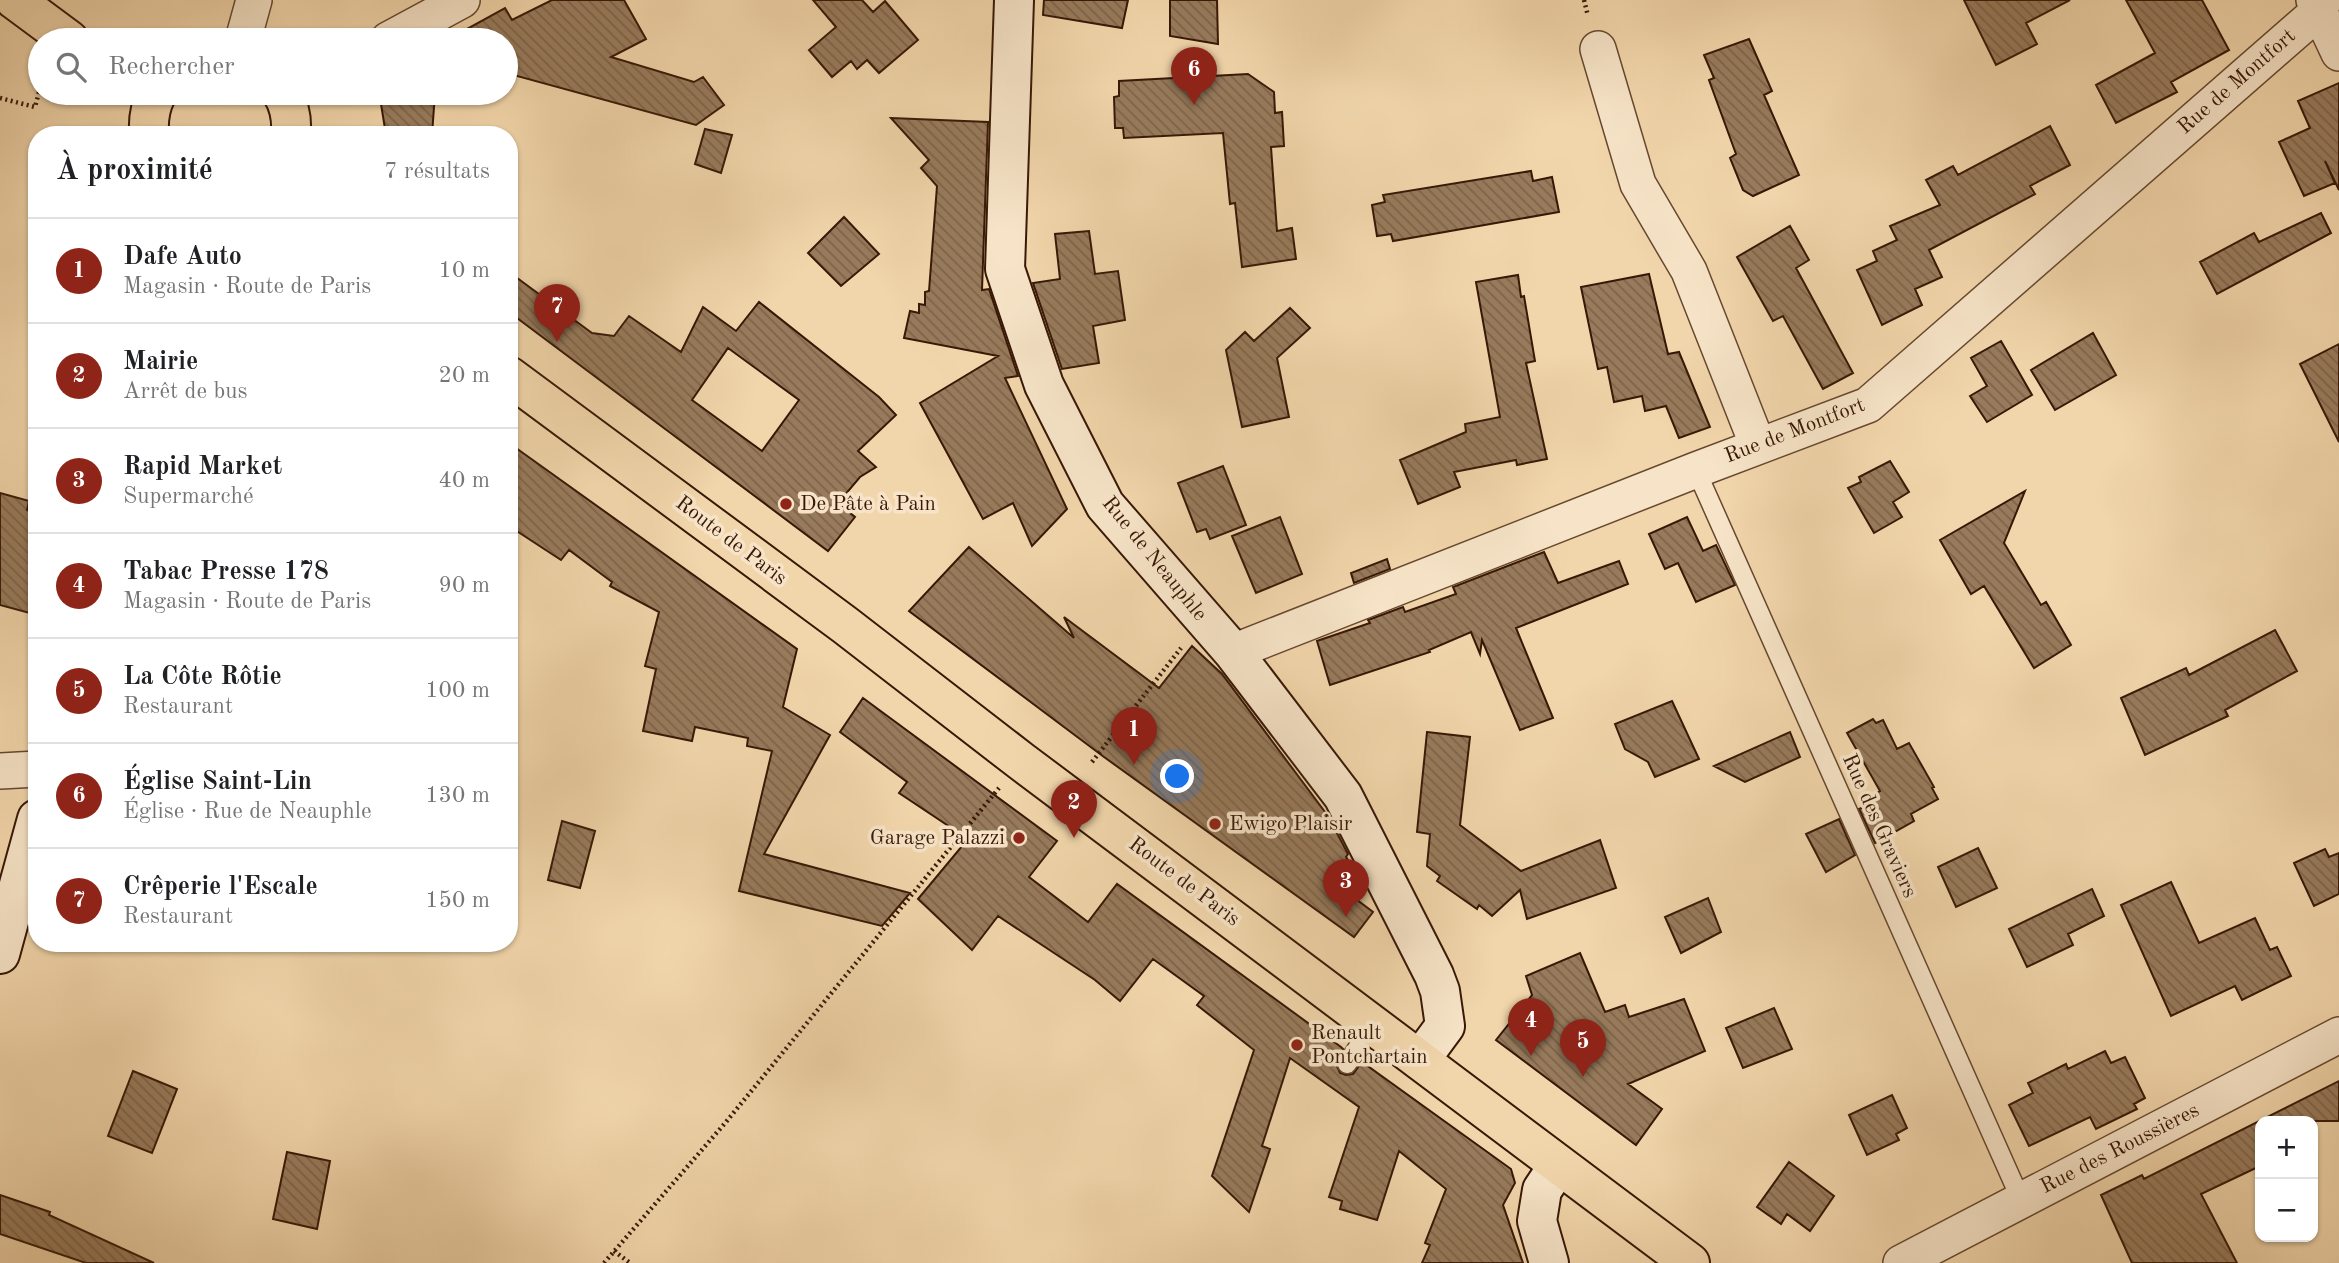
<!DOCTYPE html>
<html lang="fr">
<head>
<meta charset="utf-8">
<style>
	:root { --surface:#fff; --page:#f6f6f6; --text:#202124; --muted:#757577; --line:#e0e0e0; --accent:#8f2418 }
	body { margin:0; font-family:"Old Standard TT",serif; background:var(--page); color:var(--text) }
	.controls { position:absolute; right:21px; bottom:21px; display:grid; overflow:hidden; border-radius:14px; box-shadow:0 2px 5px #0004 }
	.controls button { width:63px; height:63px; display:grid; place-items:center; padding:0; border:0; border-bottom:2px solid var(--line); background:var(--surface); color:var(--text); font:35px sans-serif }
	.you { position:absolute; left:1178px; top:777px; width:24px; height:24px; margin:-18px; border:5px solid #fff; border-radius:50%; background:#1a73e8; box-shadow:0 0 0 10px #1a73e833 }
	.badge { display:grid; place-items:center; width:46px; height:46px; border-radius:50%; background:var(--accent); color:#fff; font-size:23px; font-weight:700 }
	.pin { position:absolute; translate:-50% -58px; filter:drop-shadow(0 2px 4px #0008) }
	.pin::after { content:''; position:absolute; top:37px; width:24px; height:21px; background:inherit; clip-path:polygon(0 0,100% 0,50% 100%) }
	.list { margin:0; padding:0; list-style:none }
	h2 { display:flex; justify-content:space-between; align-items:center; height:91px; margin:0; padding:0 28px; font-size:30px }
	h2 small { font-size:23px; font-weight:400; color:var(--muted) }
	.list li { display:grid; grid-template-columns:46px 1fr auto; gap:21px; align-items:center; box-sizing:border-box; height:105px; padding:0 28px; border-top:2px solid var(--line) }
	.list b { display:block; font-size:26px; white-space:nowrap }
	.list p { margin:0; font-size:23px; white-space:nowrap; color:var(--muted) }
	.list em { font-size:23px; font-style:normal; color:var(--muted) }
	.icon { flex:none; width:38px; height:38px; fill:none; stroke:currentColor; stroke-width:2; stroke-linecap:round; stroke-linejoin:round }
	.map { position:relative; flex:none; width:2339px; height:1263px; overflow:hidden }
	.search { position:absolute; background:var(--surface); box-shadow:0 2px 5px #0004; left:28px; top:28px; width:490px; height:77px; display:flex; align-items:center; gap:18px; box-sizing:border-box; padding:0 24px; border-radius:38px; color:var(--muted); font-size:26px }
	.panel { position:absolute; background:var(--surface); box-shadow:0 2px 5px #0004; left:28px; top:126px; width:490px; height:826px; border-radius:28px }
	.map>svg:first-child { display:block }
	.building { fill:url(#building-back-hatch); stroke:#371806; stroke-width:2; fill-rule:evenodd }
	.lines { fill:none; stroke-linecap:round; stroke-linejoin:round }
	.lane-casing { stroke:#66482f; stroke-width:21 }
	.street-casing { stroke:#66482f; stroke-width:38 }
	.secondary-casing { stroke:#371806; stroke-width:42 }
	.primary-casing { stroke:#371806; stroke-width:42 }
	.path { stroke:#371806; stroke-width:4.5; stroke-dasharray:2 3.5; stroke-linecap:butt }
	.lane { stroke:#f7e4c8; stroke-width:18 }
	.street { stroke:#f7e4c8; stroke-width:35 }
	.secondary { stroke:#f7e4c8; stroke-width:38 }
	.primary { stroke:#f2d6ab; stroke-width:38 }
	.poi-dot { fill:#8f2418; stroke:#f7e4c8; stroke-width:2.5 }
	.labels { text-anchor:middle; dominant-baseline:central; stroke-width:7; stroke-linejoin:round; paint-order:stroke }
	.street-label { font-size:21px; fill:#371806; stroke:#f7e4c8 }
	.poi-label { font-size:21px; fill:#371806; stroke:#f7e4c8; text-anchor:start }
</style>
</head>
<body>
<div class="map">
<svg width="2339" height="1263" viewBox="0 0 2339 1263">
	<defs>
		<pattern id="building-back-hatch" width="6" height="6" patternUnits="userSpaceOnUse" patternTransform="scale(1.75)"><rect width="6" height="6" fill="#987b5c"/><path d="M-1 5l2 2M0 0l6 6M5-1l2 2" fill="none" stroke="#7d644a"/></pattern>
	</defs>
	<rect width="100%" height="100%" fill="#f2d6ab"/>
	<filter id="stains"><feTurbulence type="fractalNoise" baseFrequency=".00286" numOctaves="4"/><feColorMatrix values="0 0 0 0 .2 0 0 0 0 .09 0 0 0 0 .02 0 0 0 .5 -.17"/></filter>
	<radialGradient id="worn" r=".72"><stop offset=".6" stop-color="#630" stop-opacity="0"/><stop offset="1" stop-color="#630" stop-opacity=".3"/></radialGradient>
	<!-- building -->
	<path class="building" d="M 552,0 L 624,0 L 646,39 L 611,57 L 694,82 L 703,77 L 724,105 L 696,125 L 506,73 L 506,40 L 447,40 L 505,8 L 512,20 Z
		M 813,0 L 862,0 L 873,12 L 885,1 L 918,40 L 879,73 L 867,60 L 857,69 L 851,61 L 832,77 L 809,50 L 836,27 Z
		M 1044,0 L 1128,0 L 1122,28 L 1043,15 Z
		M 1170,0 L 1217,0 L 1218,44 L 1170,36 Z
		M 1964,0 L 2070,0 L 2026,23 L 2037,44 L 1996,65 Z
		M 2126,0 L 2202,0 L 2229,50 L 2171,82 L 2177,92 L 2116,123 L 2096,85 L 2155,53 Z
		M 1749,39 L 1772,91 L 1764,95 L 1799,175 L 1753,196 L 1743,190 L 1730,158 L 1736,154 L 1709,80 L 1714,78 L 1704,55 Z
		M 1248,74 L 1274,92 L 1275,113 L 1282,112 L 1284,146 L 1271,147 L 1277,231 L 1292,228 L 1296,259 L 1242,267 L 1235,203 L 1230,204 L 1223,133 L 1124,138 L 1123,128 L 1115,128 L 1114,97 L 1119,96 L 1119,81 Z
		M 2339,83 L 2339,190 L 2325,161 L 2335,183 L 2304,196 L 2279,142 L 2310,128 L 2298,101 Z
		M 393,93 L 435,93 L 432,135 L 386,135 L 380,98 Z
		M 891,118 L 988,122 L 982,290 L 989,289 L 1018,376 L 1005,378 L 1067,509 L 1032,546 L 1013,503 L 983,519 L 920,403 L 998,356 L 904,338 L 910,311 L 919,313 L 919,304 L 925,305 L 925,292 L 929,291 L 937,186 L 921,168 L 929,160 Z
		M 2050,126 L 2070,165 L 2030,186 L 2035,194 L 1929,250 L 1942,277 L 1915,289 L 1922,305 L 1882,325 L 1857,270 L 1877,261 L 1873,251 L 1897,240 L 1890,226 L 1940,205 L 1926,180 L 1953,166 L 1958,175 Z
		M 705,129 L 732,135 L 721,173 L 695,164 Z
		M 1531,171 L 1533,181 L 1552,177 L 1559,212 L 1393,241 L 1391,234 L 1377,236 L 1372,205 L 1385,202 L 1383,195 Z
		M 2321,213 L 2331,233 L 2217,294 L 2200,262 L 2254,233 L 2259,242 Z
		M 844,217 L 879,254 L 841,286 L 808,253 Z
		M 1790,226 L 1809,260 L 1796,268 L 1853,373 L 1823,389 L 1783,316 L 1773,321 L 1737,257 Z
		M 1089,231 L 1095,274 L 1118,271 L 1125,320 L 1093,326 L 1099,363 L 1062,369 L 1033,283 L 1060,279 L 1055,234 Z
		M 509,272 L 592,333 L 614,336 L 629,316 L 681,352 L 703,307 L 736,331 L 759,302 L 879,397 L 896,415 L 858,451 L 876,467 L 860,477 L 838,503 L 855,517 L 828,551 L 509,312 ZM 728,348 L 799,400 L 762,451 L 692,400 Z
		M 1649,274 L 1668,354 L 1679,352 L 1710,427 L 1679,438 L 1666,406 L 1645,411 L 1642,396 L 1614,402 L 1607,367 L 1598,369 L 1581,287 Z
		M 1518,275 L 1521,297 L 1524,296 L 1535,361 L 1526,363 L 1547,459 L 1517,465 L 1516,460 L 1454,472 L 1460,487 L 1418,504 L 1400,460 L 1466,432 L 1465,424 L 1500,417 L 1476,282 Z
		M 1290,308 L 1310,328 L 1277,358 L 1289,417 L 1242,427 L 1226,350 L 1245,332 L 1254,341 Z
		M 2093,333 L 2116,375 L 2055,410 L 2031,370 Z
		M 2001,341 L 2032,395 L 1987,422 L 1970,396 L 1987,386 L 1971,358 Z
		M 2339,344 L 2339,442 L 2300,364 Z
		M 509,443 L 797,649 L 783,707 L 830,735 L 764,854 L 910,893 L 882,926 L 739,891 L 772,751 L 747,746 L 748,738 L 695,727 L 692,741 L 643,731 L 656,669 L 645,666 L 659,612 L 610,586 L 612,582 L 569,550 L 561,560 L 509,526 Z
		M 1890,461 L 1909,492 L 1893,502 L 1902,517 L 1874,533 L 1848,488 L 1861,482 L 1859,477 Z
		M 1223,466 L 1246,525 L 1210,539 L 1206,529 L 1197,532 L 1178,483 Z
		M 2025,491 L 2004,543 L 2041,605 L 2046,602 L 2071,645 L 2034,668 L 1984,586 L 1971,594 L 1940,540 Z
		M 0,493 L 29,501 L 27,510 L 37,512 L 37,615 L 0,605 Z
		M 1280,517 L 1302,574 L 1256,593 L 1232,536 Z
		M 1687,517 L 1703,551 L 1716,545 L 1735,585 L 1696,602 L 1678,563 L 1665,569 L 1649,534 Z
		M 969,547 L 1074,638 L 1064,617 L 1159,688 L 1192,646 L 1222,674 L 1328,816 L 1348,854 L 1346,857 L 1356,872 L 1344,890 L 1373,912 L 1354,937 L 1104,757 L 909,611 Z
		M 1544,552 L 1558,583 L 1619,561 L 1628,584 L 1516,628 L 1553,718 L 1520,730 L 1482,640 L 1480,654 L 1471,632 L 1429,650 L 1430,652 L 1330,685 L 1317,641 L 1370,623 L 1368,620 L 1403,607 L 1405,612 L 1456,594 L 1453,587 Z
		M 1387,559 L 1390,569 L 1354,583 L 1351,573 Z
		M 2275,630 L 2297,671 L 2225,710 L 2228,716 L 2145,755 L 2121,698 L 2186,668 L 2189,675 Z
		M 863,698 L 1057,841 L 1029,877 L 1088,922 L 1117,884 L 1341,1047 L 1343,1049 L 1336,1064 L 1340,1073 L 1346,1075 L 1353,1074 L 1362,1062 L 1511,1169 L 1515,1183 L 1503,1205 L 1523,1263 L 1422,1263 L 1430,1245 L 1425,1243 L 1446,1189 L 1399,1151 L 1377,1220 L 1340,1209 L 1342,1201 L 1329,1197 L 1359,1107 L 1290,1058 L 1262,1146 L 1270,1149 L 1249,1212 L 1212,1176 L 1254,1050 L 1197,1005 L 1204,996 L 1153,959 L 1120,1001 L 1095,980 L 998,916 L 972,950 L 918,899 L 968,839 L 899,793 L 907,782 L 840,732 Z
		M 1672,701 L 1699,759 L 1655,777 L 1648,762 L 1625,749 L 1615,724 Z
		M 1873,719 L 1876,723 L 1883,720 L 1897,749 L 1909,743 L 1934,787 L 1932,788 L 1938,799 L 1911,814 L 1914,821 L 1875,843 L 1859,809 L 1875,802 L 1872,795 L 1880,791 L 1847,733 Z
		M 1427,732 L 1470,737 L 1460,825 L 1521,871 L 1600,840 L 1616,888 L 1527,919 L 1520,890 L 1492,916 L 1479,905 L 1477,909 L 1437,881 L 1440,876 L 1427,866 L 1430,834 L 1417,832 Z
		M 1790,732 L 1800,757 L 1745,782 L 1714,766 Z
		M 1839,819 L 1855,855 L 1826,872 L 1806,834 Z
		M 562,821 L 595,831 L 580,888 L 548,880 Z
		M 1978,848 L 1997,888 L 1956,907 L 1938,867 Z
		M 2325,849 L 2329,857 L 2339,853 L 2339,894 L 2314,906 L 2294,863 Z
		M 2171,882 L 2199,943 L 2255,918 L 2270,950 L 2277,947 L 2291,976 L 2242,1000 L 2235,986 L 2171,1016 L 2121,905 Z
		M 2092,889 L 2104,916 L 2068,934 L 2073,945 L 2027,967 L 2009,929 Z
		M 1708,898 L 1721,932 L 1681,953 L 1665,917 Z
		M 1580,953 L 1605,1012 L 1625,1005 L 1629,1017 L 1684,999 L 1705,1051 L 1628,1084 L 1662,1109 L 1636,1145 L 1496,1040 L 1532,995 L 1526,976 Z
		M 1774,1008 L 1792,1049 L 1743,1068 L 1726,1028 Z
		M 2105,1051 L 2111,1063 L 2125,1057 L 2145,1098 L 2134,1104 L 2137,1109 L 2096,1129 L 2090,1117 L 2029,1146 L 2009,1105 L 2033,1093 L 2028,1083 L 2066,1064 L 2068,1069 Z
		M 133,1071 L 177,1089 L 152,1153 L 108,1136 Z
		M 2339,1081 L 2339,1121 L 2260,1121 L 2260,1166 L 2201,1194 L 2237,1263 L 2132,1263 L 2101,1195 L 2142,1175 L 2144,1179 Z
		M 1892,1095 L 1907,1128 L 1896,1134 L 1899,1140 L 1867,1155 L 1849,1115 Z
		M 287,1152 L 330,1161 L 317,1229 L 273,1219 Z
		M 1789,1162 L 1834,1196 L 1810,1231 L 1787,1214 L 1781,1224 L 1757,1207 Z
		M 0,1195 L 50,1212 L 49,1215 L 154,1263 L 86,1263 L 0,1234 Z"/>
	<g class="lines">
		<defs>
			<path id="lane" d="M 1696,470 L 2021,1200
				M 1347,1064 L 1373,1024"/>
			<path id="street" d="M 2314,0 L 2339,53
				M 243,40 L 254,0
				M 388,40 L 462,0
				M 1598,49 L 1638,184 L 1689,271 L 1758,446
				M 1233,652 L 1696,470 L 1868,405 L 2319,11 L 2324,0
				M 0,771 L 37,769
				M 1901,1263 L 2339,1035"/>
			<path id="secondary" d="M 1014,0 L 1005,269 L 1044,385 L 1105,505 L 1233,652 L 1343,796 L 1434,975 L 1440,991 L 1445,1026 L 1420,1060
				M 0,954 L 37,819
				M 1549,1263 L 1537,1221 L 1542,1190 L 1558,1166"/>
			<path id="primary" d="M 15,0 L 69,40
				M 282,93 C 290,106 292,120 291,135
				M 149,135 C 148,120 150,106 157,93
				M 509,376 L 845,625 L 1021,761 L 1690,1263"/>
		</defs>
		<!-- lane casing -->
		<use href="#lane" class="lane-casing"/>
		<!-- street casing -->
		<use href="#street" class="street-casing"/>
		<!-- secondary casing -->
		<use href="#secondary" class="secondary-casing"/>
		<!-- primary casing -->
		<use href="#primary" class="primary-casing"/>
		<!-- path -->
		<path class="path" d="M 1584,0 L 1588,16
			M 0,98 L 35,107 L 40,88
			M 1092,762 L 1181,648
			M 614,1251 L 630,1263
			M 604,1263 L 726,1122 L 999,788"/>
		<!-- lane -->
		<use href="#lane" class="lane"/>
		<!-- street -->
		<use href="#street" class="street"/>
		<!-- secondary -->
		<use href="#secondary" class="secondary"/>
		<!-- primary -->
		<use href="#primary" class="primary"/>
	</g>
	<!-- markers -->
	<g class="poi-dot">
		<circle cx="786" cy="504" r="7"/>
		<circle cx="1215" cy="824" r="7"/>
		<circle cx="1019" cy="838" r="7"/>
		<circle cx="1297" cy="1045" r="7"/>
	</g>
	<g class="labels">
		<!-- street labels -->
		<g class="street-label">
			<text transform="translate(2237 82) rotate(-41)">Rue de Montfort</text>
			<text transform="translate(1795 431) rotate(-21)">Rue de Montfort</text>
			<text transform="translate(731 541) rotate(37)">Route de Paris</text>
			<text transform="translate(1154 559) rotate(51)">Rue de Neauphle</text>
			<text transform="translate(1879 826) rotate(66)">Rue des Graviers</text>
			<text transform="translate(1184 882) rotate(37)">Route de Paris</text>
			<text transform="translate(2120 1149) rotate(-27)">Rue des Roussières</text>
		</g>
		<!-- poi labels -->
		<g class="poi-label">
			<text x="800" y="504">De Pâte à Pain</text>
			<text x="1229" y="824">Ewigo Plaisir</text>
			<text x="1005" y="838" text-anchor="end">Garage Palazzi</text>
			<text x="1311" y="1033">Renault<tspan x="1311" dy="24">Pontchartain</tspan></text>
		</g>
	</g>
	<rect width="100%" height="100%" filter="url(#stains)"/>
	<rect width="100%" height="100%" fill="url(#worn)"/>
</svg>
<div class="controls">
<button>+</button>
<button>−</button>
</div>
<div class="you"></div>
<div class="pin badge" style="left:1134px;top:765px">1</div>
<div class="pin badge" style="left:1074px;top:838px">2</div>
<div class="pin badge" style="left:1346px;top:917px">3</div>
<div class="pin badge" style="left:1531px;top:1056px">4</div>
<div class="pin badge" style="left:1583px;top:1077px">5</div>
<div class="pin badge" style="left:1194px;top:105px">6</div>
<div class="pin badge" style="left:557px;top:342px">7</div>
<div class="search"><svg class="icon" aria-label="search" viewBox="0 0 24 24"><circle cx="10" cy="10" r="6"/><path d="M15 15l6 6"/></svg>Rechercher</div>
<section class="panel">
<h2>À proximité<small>7 résultats</small></h2>
<ul class="list">
<li><span class="badge">1</span><div><b>Dafe Auto</b><p>Magasin · Route de Paris</p></div><em>10 m</em></li>
<li><span class="badge">2</span><div><b>Mairie</b><p>Arrêt de bus</p></div><em>20 m</em></li>
<li><span class="badge">3</span><div><b>Rapid Market</b><p>Supermarché</p></div><em>40 m</em></li>
<li><span class="badge">4</span><div><b>Tabac Presse 178</b><p>Magasin · Route de Paris</p></div><em>90 m</em></li>
<li><span class="badge">5</span><div><b>La Côte Rôtie</b><p>Restaurant</p></div><em>100 m</em></li>
<li><span class="badge">6</span><div><b>Église Saint-Lin</b><p>Église · Rue de Neauphle</p></div><em>130 m</em></li>
<li><span class="badge">7</span><div><b>Crêperie l'Escale</b><p>Restaurant</p></div><em>150 m</em></li>
</ul>
</section>
</div>
</body>
</html>
